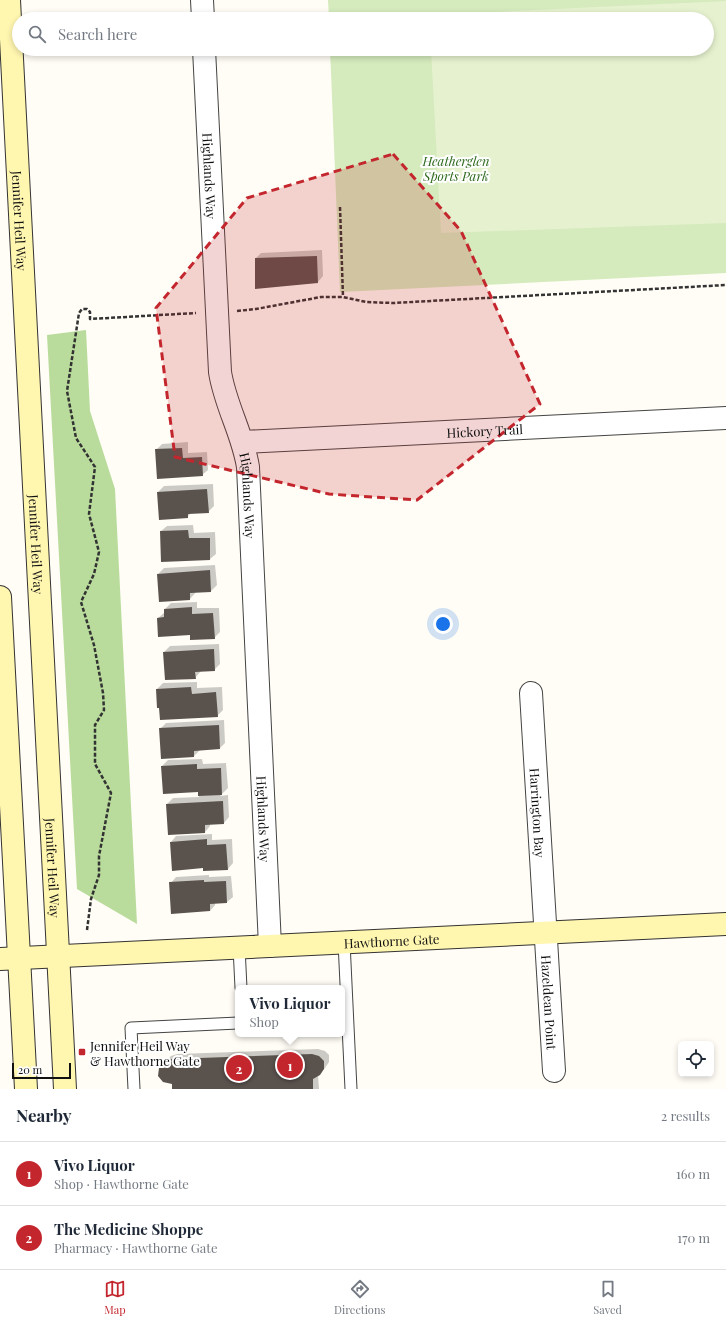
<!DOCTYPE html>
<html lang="en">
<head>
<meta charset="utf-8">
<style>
	:root { --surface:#fff; --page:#f6f6f7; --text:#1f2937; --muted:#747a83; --line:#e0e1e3; --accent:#c4262e }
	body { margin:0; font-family:"Playfair Display",serif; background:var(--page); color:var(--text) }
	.controls { position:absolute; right:12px; bottom:12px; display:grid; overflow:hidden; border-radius:6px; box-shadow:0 2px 6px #0003 }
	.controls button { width:36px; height:36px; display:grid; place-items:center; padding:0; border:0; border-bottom:1px solid var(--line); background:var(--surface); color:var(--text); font:20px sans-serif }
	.scale { position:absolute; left:12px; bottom:10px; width:59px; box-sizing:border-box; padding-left:4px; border:2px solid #111; border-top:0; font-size:11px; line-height:14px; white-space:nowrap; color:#111; -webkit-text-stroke:3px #fff; paint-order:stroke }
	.you { position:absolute; left:443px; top:624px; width:14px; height:14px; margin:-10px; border:3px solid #fff; border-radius:50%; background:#1a73e8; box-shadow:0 0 0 6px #1a73e833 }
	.badge { display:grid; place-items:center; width:26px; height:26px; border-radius:50%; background:var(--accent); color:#fff; font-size:13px; font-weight:700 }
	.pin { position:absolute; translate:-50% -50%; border:2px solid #fff; box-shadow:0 1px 4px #0006 }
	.popup { position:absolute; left:235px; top:985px; width:110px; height:52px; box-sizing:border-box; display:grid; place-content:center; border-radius:6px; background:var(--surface); filter:drop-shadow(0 1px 3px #0005); font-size:13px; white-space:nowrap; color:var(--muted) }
	.popup b { font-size:15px; color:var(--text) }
	.popup::after { content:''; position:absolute; left:50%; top:100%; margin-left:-8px; border:8px solid transparent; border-top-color:var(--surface) }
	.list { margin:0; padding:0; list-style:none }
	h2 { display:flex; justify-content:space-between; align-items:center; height:52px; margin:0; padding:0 16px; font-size:17px }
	h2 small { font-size:13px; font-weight:400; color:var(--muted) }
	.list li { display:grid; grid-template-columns:26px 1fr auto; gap:12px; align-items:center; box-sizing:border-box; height:64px; padding:0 16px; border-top:1px solid var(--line) }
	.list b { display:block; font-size:15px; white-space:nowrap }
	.list p { margin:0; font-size:13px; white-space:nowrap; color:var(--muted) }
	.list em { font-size:13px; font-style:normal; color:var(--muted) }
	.icon { flex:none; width:22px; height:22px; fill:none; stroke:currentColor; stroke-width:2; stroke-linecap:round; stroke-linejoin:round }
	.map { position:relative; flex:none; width:726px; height:1089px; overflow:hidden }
	.search { position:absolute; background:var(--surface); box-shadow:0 2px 6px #0003; left:12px; right:12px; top:12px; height:44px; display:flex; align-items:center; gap:10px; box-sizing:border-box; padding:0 14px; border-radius:22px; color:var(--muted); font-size:15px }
	.sheet { height:180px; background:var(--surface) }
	nav { display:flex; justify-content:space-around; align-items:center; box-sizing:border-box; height:56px; border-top:1px solid var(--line); background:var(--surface); font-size:11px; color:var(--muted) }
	nav a { display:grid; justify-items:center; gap:2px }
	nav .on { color:var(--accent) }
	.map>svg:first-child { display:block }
	.green { fill:#d5ebbd }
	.forest { fill:#b9dc9c }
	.pitch { fill:#e6f2cf }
	.shadow { fill:#0003 }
	.building { fill:#5a524d }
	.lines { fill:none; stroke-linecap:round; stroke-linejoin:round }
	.lane-casing { stroke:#444; stroke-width:13 }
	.street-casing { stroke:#444; stroke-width:24 }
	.secondary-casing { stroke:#333; stroke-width:24 }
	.path { stroke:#333; stroke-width:2.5; stroke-dasharray:4 2; stroke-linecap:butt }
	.lane { stroke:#fff; stroke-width:11 }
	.street { stroke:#fff; stroke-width:22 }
	.secondary { stroke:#fff6b0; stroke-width:22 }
	.marked { fill:#c4262e; fill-opacity:0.2; stroke:#c4262e; stroke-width:3; stroke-dasharray:8 5; stroke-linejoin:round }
	.poi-dot { fill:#c4262e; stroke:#fff; stroke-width:1.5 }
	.labels { text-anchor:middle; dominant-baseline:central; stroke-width:4; stroke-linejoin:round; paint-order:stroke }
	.park-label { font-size:13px; font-style:italic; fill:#2f6b1f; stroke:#fff }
	.street-label { font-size:13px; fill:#111; stroke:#fff }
	.poi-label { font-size:13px; fill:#111; stroke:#fff; text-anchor:start }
</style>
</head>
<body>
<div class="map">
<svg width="726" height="1089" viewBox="0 0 726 1089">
	<rect width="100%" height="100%" fill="#fffdf5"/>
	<!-- green -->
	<path class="green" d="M 328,0 L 726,0 L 726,273 L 340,292 L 330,49 L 707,49 L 707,19 L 329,19 Z"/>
	<!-- forest -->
	<path class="forest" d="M 86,330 L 90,411 L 115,489 L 137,924 L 77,889 L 47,335 Z"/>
	<!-- pitch -->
	<path class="pitch" d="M 726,1 L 726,223 L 441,233 L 431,49 L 707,49 L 707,19 L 429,19 L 429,15 Z"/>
	<!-- shadow -->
	<path class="shadow" d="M 322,250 L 323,276 L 318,282 L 256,258 L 261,253 Z
		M 188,442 L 188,453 L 207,452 L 208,470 L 202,475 L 156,450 L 162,444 Z
		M 213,484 L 214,506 L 208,512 L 192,512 L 187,517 L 158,492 L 164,486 Z
		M 193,525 L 194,533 L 215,532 L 216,554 L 210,559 L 162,561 L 161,531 L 167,526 Z
		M 215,565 L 217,585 L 211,591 L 196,592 L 190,599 L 158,574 L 164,568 Z
		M 197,602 L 197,608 L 219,608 L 220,632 L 214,638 L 191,634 L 158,618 L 165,612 L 165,609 L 171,603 Z
		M 219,644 L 220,664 L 214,670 L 201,671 L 195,678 L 164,652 L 170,646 Z
		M 197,682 L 197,688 L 222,687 L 223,710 L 217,716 L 157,689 L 163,683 Z
		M 224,720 L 225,743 L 220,748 L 200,750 L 194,756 L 160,729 L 166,723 Z
		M 202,759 L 203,764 L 226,763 L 228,788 L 220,796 L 228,795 L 229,817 L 224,823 L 210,824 L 210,826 L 205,832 L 167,804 L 173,798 L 199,797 L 199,791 L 162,766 L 168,760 Z
		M 212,834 L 212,840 L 232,839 L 233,863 L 228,869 L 204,867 L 171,842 L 176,836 Z
		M 209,875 L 209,877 L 231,876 L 233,897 L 227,902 L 215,903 L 215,905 L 210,911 L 171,883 L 176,877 Z
		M 318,1049 L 325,1051 L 329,1055 L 329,1062 L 325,1068 L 318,1075 L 319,1089 L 173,1089 L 173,1083 L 165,1062 L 171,1056 L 177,1054 Z"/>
	<!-- building -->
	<path class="building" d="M 317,256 L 318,283 L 255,289 L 255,258 Z
		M 182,448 L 183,458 L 202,457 L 203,476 L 157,479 L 155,449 Z
		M 207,489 L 209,513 L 188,514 L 188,518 L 159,520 L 157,492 Z
		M 188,530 L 189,538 L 210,538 L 210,560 L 161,562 L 160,531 Z
		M 210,570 L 211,592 L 190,593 L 190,600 L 159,602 L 157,574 Z
		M 192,607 L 192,614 L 213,613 L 215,639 L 190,640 L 190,635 L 158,637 L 157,618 L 164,617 L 164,609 Z
		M 214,649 L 215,671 L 195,672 L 196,679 L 165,680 L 163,652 Z
		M 191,687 L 192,694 L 216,692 L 218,717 L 160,720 L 159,708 L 157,708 L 156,689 Z
		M 219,725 L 220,749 L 194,751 L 194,757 L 161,759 L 159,728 Z
		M 197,764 L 197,769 L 221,768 L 222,795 L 198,796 L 198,792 L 163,794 L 161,766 Z
		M 223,801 L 224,824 L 205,825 L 205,833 L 168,835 L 166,804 Z
		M 207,839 L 207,845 L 226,844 L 228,870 L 203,871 L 203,868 L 172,871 L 170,842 Z
		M 204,880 L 204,882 L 226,881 L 227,903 L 210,904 L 210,911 L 171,914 L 169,882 Z
		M 312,1054 L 319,1056 L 324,1061 L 324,1069 L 320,1075 L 313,1079 L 313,1089 L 172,1089 L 172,1084 L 163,1082 L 158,1076 L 159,1068 L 164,1062 L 171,1059 Z"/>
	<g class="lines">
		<defs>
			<path id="lane" d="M 344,942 L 351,1089
				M 239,947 L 241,988
				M 134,1089 L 131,1028 L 238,1023"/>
			<g id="street">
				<path d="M 202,0 L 203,19"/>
				<path id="s1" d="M 204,49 L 220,372 C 225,405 243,434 248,467 L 270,946"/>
				<path id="s2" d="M 243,442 L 726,418"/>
				<path id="s3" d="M 531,693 L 554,1071"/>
			</g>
			<g id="secondary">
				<path id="s4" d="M 9,0 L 65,1089"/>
				<path d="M 0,597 L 26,1089"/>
				<path id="s5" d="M 0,959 L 726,924"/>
			</g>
		</defs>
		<!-- lane casing -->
		<use href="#lane" class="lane-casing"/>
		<!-- street casing -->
		<use href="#street" class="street-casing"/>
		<!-- secondary casing -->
		<use href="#secondary" class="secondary-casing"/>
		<!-- path -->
		<path class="path" d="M 340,207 L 343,297
			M 237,311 L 256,309 L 321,297 L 343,297 L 366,302 L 393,303 L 726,285
			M 87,930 L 91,899 L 99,875 L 99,856 L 111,793 L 95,764 L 95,725 L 104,710 L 103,693 L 94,645 L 81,602 L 94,574 L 99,552 L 89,514 L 95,467 L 76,438 L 67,391 L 79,313 L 82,309 L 87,309 L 90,312 L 90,319 L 196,313"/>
		<!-- lane -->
		<use href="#lane" class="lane"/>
		<!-- street -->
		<use href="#street" class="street"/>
		<!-- secondary -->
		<use href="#secondary" class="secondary"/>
	</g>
	<!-- marked area -->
	<path class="marked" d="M 393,154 L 461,231 L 540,404 L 417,500 L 329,494 L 175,457 L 156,308 L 247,198 Z"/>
	<!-- markers -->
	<rect class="poi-dot" x="78" y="1048" width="8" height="8" rx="2"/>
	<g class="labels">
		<!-- park labels -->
		<g class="park-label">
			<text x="456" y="160">Heatherglen<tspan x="456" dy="15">Sports Park</tspan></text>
		</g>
		<!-- street labels -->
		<g class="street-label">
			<text stroke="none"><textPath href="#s1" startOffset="127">Highlands Way</textPath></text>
			<text stroke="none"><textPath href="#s4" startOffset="221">Jennifer Heil Way</textPath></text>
			<text stroke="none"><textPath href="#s2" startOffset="242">Hickory Trail</textPath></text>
			<text stroke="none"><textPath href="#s1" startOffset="451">Highlands Way</textPath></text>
			<text stroke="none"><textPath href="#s4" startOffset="545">Jennifer Heil Way</textPath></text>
			<text stroke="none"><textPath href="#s3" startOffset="120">Harrington Bay</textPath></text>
			<text stroke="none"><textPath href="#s1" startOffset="775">Highlands Way</textPath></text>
			<text stroke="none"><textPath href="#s4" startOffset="869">Jennifer Heil Way</textPath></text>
			<text stroke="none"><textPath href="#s5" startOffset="392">Hawthorne Gate</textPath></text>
			<text stroke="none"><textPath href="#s3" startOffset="310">Hazeldean Point</textPath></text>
		</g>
		<!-- poi labels -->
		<g class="poi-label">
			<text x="90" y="1045">Jennifer Heil Way<tspan x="90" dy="15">&amp; Hawthorne Gate</tspan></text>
		</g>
	</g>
</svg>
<div class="controls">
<button><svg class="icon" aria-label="locate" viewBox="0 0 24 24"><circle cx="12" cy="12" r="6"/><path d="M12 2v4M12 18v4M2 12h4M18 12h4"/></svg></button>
</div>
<div class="scale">20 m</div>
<div class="you"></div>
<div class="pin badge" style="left:290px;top:1065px">1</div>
<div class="popup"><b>Vivo Liquor</b>Shop</div>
<div class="pin badge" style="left:239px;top:1068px">2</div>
<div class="search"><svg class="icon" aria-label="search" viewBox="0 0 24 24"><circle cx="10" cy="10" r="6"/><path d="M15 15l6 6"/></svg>Search here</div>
</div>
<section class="sheet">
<h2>Nearby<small>2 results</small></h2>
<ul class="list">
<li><span class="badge">1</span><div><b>Vivo Liquor</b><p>Shop · Hawthorne Gate</p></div><em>160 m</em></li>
<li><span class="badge">2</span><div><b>The Medicine Shoppe</b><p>Pharmacy · Hawthorne Gate</p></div><em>170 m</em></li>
</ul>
</section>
<nav>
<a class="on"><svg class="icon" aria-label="map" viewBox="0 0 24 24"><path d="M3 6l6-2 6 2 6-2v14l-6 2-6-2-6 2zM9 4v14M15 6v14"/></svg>Map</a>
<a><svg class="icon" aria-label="directions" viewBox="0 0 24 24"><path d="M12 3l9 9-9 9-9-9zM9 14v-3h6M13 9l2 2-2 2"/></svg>Directions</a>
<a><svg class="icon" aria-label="saved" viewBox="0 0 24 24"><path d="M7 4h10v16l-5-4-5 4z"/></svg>Saved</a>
</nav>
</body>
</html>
